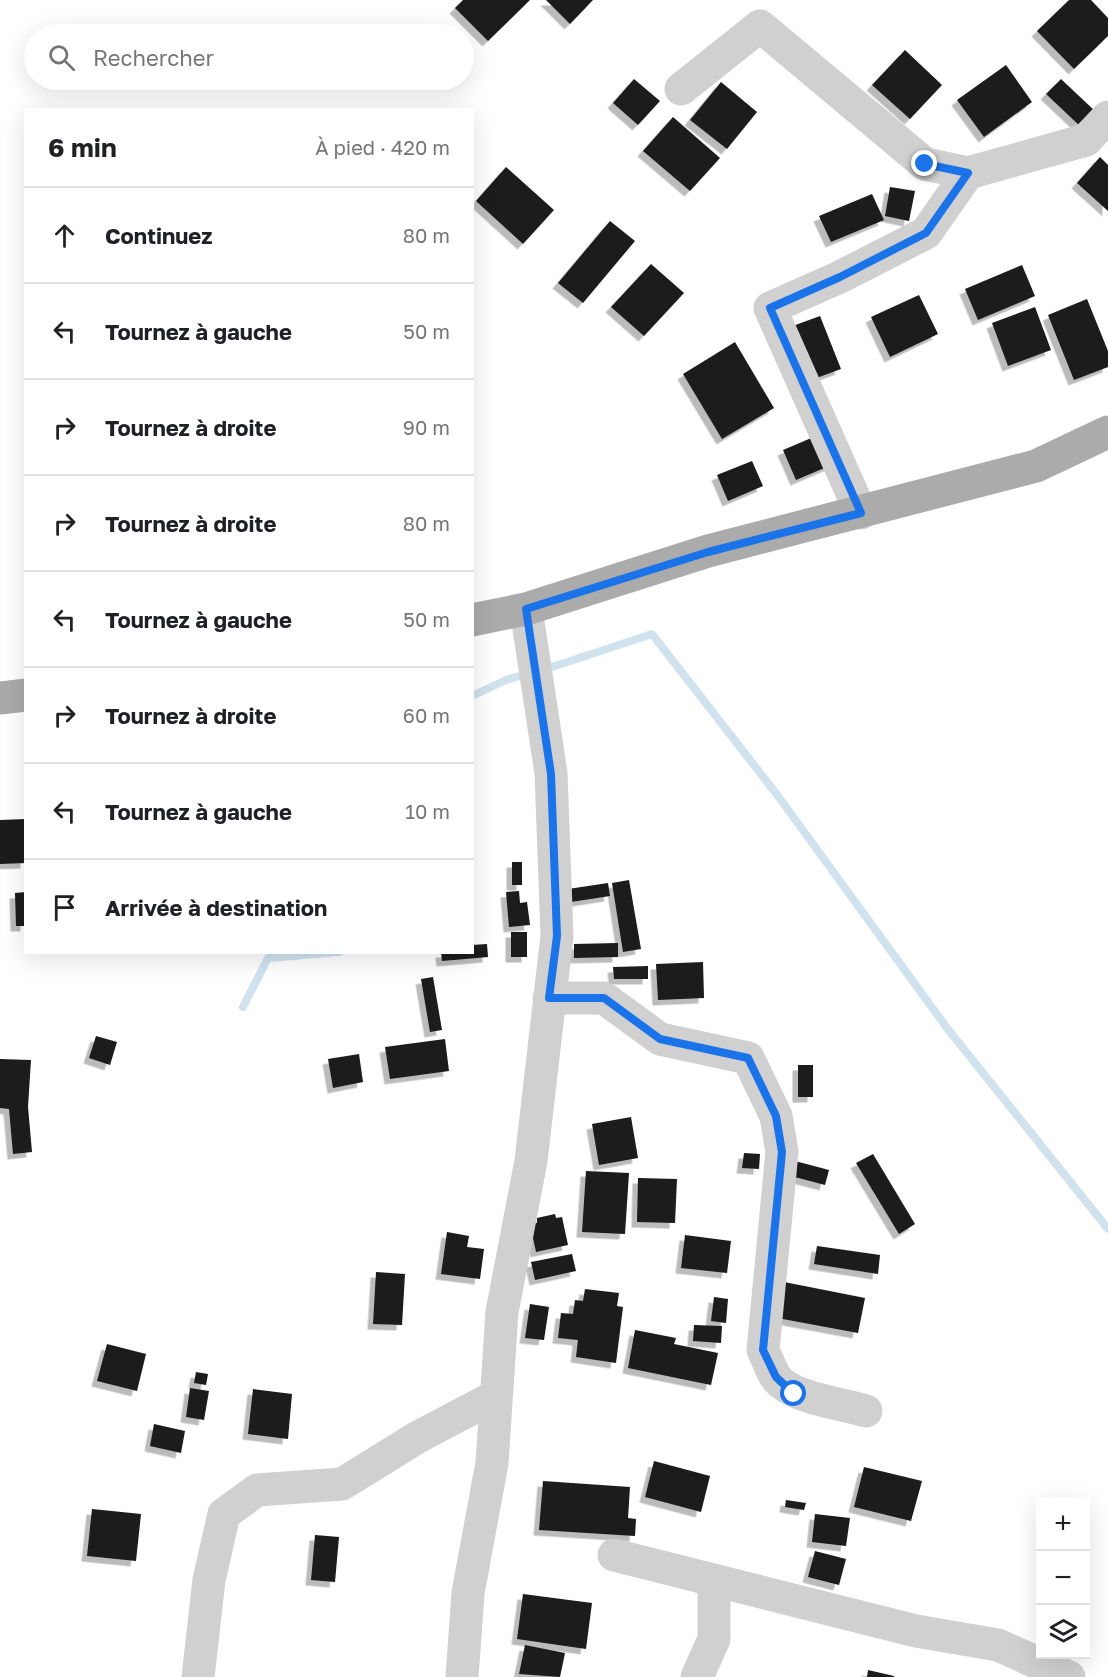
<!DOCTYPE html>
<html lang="fr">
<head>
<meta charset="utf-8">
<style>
	:root { --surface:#fff; --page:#f6f6f6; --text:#202124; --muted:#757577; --line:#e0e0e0 }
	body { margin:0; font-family:"Golos Text",sans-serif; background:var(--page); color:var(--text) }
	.controls { position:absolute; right:18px; bottom:18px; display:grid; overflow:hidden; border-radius:0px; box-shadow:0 6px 24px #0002 }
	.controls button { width:54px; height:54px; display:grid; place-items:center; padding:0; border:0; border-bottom:2px solid var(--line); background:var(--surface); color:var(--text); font:30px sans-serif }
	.stop { position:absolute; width:18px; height:18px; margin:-14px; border:4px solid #1a73e8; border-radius:50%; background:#fff }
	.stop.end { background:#1a73e8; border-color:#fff; box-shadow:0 2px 6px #0008 }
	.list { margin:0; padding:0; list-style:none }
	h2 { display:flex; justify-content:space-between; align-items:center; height:78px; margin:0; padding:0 24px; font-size:26px }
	h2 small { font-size:20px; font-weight:400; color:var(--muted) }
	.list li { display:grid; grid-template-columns:39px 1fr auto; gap:18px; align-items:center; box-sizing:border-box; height:96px; padding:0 24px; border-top:2px solid var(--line) }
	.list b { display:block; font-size:22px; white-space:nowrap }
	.list em { font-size:20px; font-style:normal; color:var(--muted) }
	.icon { flex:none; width:33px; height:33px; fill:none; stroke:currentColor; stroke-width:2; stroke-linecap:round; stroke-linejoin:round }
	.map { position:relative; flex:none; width:1108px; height:1677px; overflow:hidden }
	.search { position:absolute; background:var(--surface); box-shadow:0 6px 24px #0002; left:24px; top:24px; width:450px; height:66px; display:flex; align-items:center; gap:15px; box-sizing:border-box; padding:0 21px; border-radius:33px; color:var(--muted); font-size:22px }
	.panel { position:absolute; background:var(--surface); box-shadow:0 6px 24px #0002; left:24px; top:108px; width:450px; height:846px; border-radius:0px }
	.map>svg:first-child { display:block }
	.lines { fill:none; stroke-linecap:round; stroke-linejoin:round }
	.stream { stroke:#cfe2ee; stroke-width:8 }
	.building { fill:#1a1a1a; filter:url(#shadow) }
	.minor { stroke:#d0d0d0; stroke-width:33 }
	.major { stroke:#ababab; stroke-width:33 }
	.route { stroke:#1a73e8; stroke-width:8 }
</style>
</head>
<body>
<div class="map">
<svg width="1108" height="1677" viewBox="0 0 1108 1677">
	<defs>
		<filter id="shadow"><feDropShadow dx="-5.5" dy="5.5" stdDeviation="0" flood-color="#0004"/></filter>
	</defs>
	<rect width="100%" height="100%" fill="#fff"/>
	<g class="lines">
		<!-- stream -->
		<path class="stream" d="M 543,670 L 652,634 L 778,796 L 947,1028 L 1108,1229
			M 472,696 L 506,680 L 530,673
			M 243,1007 L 268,958 L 339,952"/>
	</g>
	<!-- building -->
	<path class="building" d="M 463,0 L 530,0 L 488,41 L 455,8 Z
		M 546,0 L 593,0 L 570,24 Z
		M 1069,0 L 1091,0 L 1108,18 L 1108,36 L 1074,69 L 1037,31 Z
		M 905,50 L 942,85 L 910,119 L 872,85 Z
		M 1006,65 L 1032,102 L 984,137 L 957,100 Z
		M 634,79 L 660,101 L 638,125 L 613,103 Z
		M 1061,79 L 1096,112 L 1081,127 L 1046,94 Z
		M 721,82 L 757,112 L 727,149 L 690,120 Z
		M 673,117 L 720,158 L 690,191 L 643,151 Z
		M 1100,157 L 1108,165 L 1108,211 L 1077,183 Z
		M 506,167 L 554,210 L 523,244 L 476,201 Z
		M 890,187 L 915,191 L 909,221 L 885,216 Z
		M 872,194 L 884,220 L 831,242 L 819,216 Z
		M 610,221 L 635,241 L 583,303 L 558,283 Z
		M 651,264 L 684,293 L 644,336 L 611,307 Z
		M 1022,265 L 1035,296 L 978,320 L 965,289 Z
		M 919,295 L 938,334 L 890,357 L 871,317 Z
		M 1087,299 L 1108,351 L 1108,367 L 1074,380 L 1048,315 Z
		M 1035,307 L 1051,350 L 1008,366 L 992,323 Z
		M 820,316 L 841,369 L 811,380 L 790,327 Z
		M 735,342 L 774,408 L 722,439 L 683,374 Z
		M 823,433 L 836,463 L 796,480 L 783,450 Z
		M 752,461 L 763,486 L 728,501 L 717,475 Z
		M 26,819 L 26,863 L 0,864 L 0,820 Z
		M 512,862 L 522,862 L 522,885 L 512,885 Z
		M 629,880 L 641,949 L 623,952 L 612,883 Z
		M 608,883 L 610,896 L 571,902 L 568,889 Z
		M 519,891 L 520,903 L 527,902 L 530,925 L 509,927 L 506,892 Z
		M 26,892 L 26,926 L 16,926 L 15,893 Z
		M 511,932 L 527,932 L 527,957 L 511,957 Z
		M 618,943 L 618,957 L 574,958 L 574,944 Z
		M 487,944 L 488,957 L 442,961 L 441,952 L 472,952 L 472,945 Z
		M 703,962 L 704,998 L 658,1000 L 656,964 Z
		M 648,966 L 648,979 L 614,979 L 613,967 Z
		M 433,977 L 442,1030 L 430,1032 L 421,979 Z
		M 96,1036 L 117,1042 L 110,1065 L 89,1058 Z
		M 445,1039 L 449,1071 L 390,1079 L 385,1047 Z
		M 359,1054 L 363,1082 L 333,1088 L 328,1059 Z
		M 0,1059 L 31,1060 L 28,1107 L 32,1152 L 13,1154 L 9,1109 L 0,1108 Z
		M 798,1065 L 813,1065 L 813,1097 L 798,1097 Z
		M 631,1117 L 638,1158 L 599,1165 L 592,1124 Z
		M 744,1153 L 760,1154 L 759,1169 L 742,1168 Z
		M 873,1154 L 915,1224 L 899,1234 L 856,1163 Z
		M 795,1161 L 829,1170 L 825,1185 L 791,1176 Z
		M 586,1171 L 629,1173 L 625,1234 L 582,1232 Z
		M 638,1178 L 677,1179 L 675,1223 L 637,1222 Z
		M 555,1214 L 556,1218 L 562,1217 L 568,1245 L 536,1252 L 530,1224 L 537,1223 L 537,1218 Z
		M 447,1232 L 469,1236 L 467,1247 L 484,1249 L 480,1279 L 441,1274 Z
		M 685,1235 L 731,1241 L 727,1273 L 681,1268 Z
		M 817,1246 L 880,1255 L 878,1274 L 814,1264 Z
		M 572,1254 L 576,1271 L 535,1280 L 531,1262 Z
		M 376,1272 L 405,1274 L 402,1325 L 373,1324 Z
		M 779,1281 L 865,1298 L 858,1333 L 772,1317 Z
		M 585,1289 L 619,1293 L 617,1306 L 623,1307 L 616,1363 L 576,1357 L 578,1340 L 558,1338 L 561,1313 L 573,1314 L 575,1300 L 583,1301 Z
		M 714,1297 L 728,1299 L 726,1323 L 711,1321 Z
		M 530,1304 L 549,1307 L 544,1340 L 525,1338 Z
		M 694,1325 L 722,1326 L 721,1343 L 693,1341 Z
		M 635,1330 L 676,1338 L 674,1344 L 718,1353 L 711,1385 L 628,1368 Z
		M 107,1344 L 146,1354 L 137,1391 L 97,1381 Z
		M 196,1372 L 208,1374 L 206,1385 L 194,1383 Z
		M 190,1388 L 209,1391 L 204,1420 L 186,1417 Z
		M 253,1389 L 292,1394 L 288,1439 L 248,1434 Z
		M 154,1424 L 185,1431 L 181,1453 L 150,1446 Z
		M 654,1461 L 710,1476 L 701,1512 L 645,1497 Z
		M 864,1467 L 922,1481 L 911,1521 L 854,1507 Z
		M 543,1481 L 630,1487 L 628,1518 L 636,1519 L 635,1536 L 539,1530 Z
		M 786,1500 L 806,1503 L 804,1510 L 785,1507 Z
		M 92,1509 L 141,1514 L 136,1561 L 87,1556 Z
		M 815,1514 L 850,1518 L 846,1546 L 812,1542 Z
		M 315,1535 L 339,1537 L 335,1582 L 311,1580 Z
		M 815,1551 L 846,1559 L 839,1585 L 808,1577 Z
		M 523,1594 L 592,1603 L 586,1649 L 517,1639 Z
		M 525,1645 L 565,1653 L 560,1677 L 519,1674 Z
		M 868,1670 L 894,1676 L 894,1677 L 867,1677 Z"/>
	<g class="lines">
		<!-- minor -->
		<path class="minor" d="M 681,89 L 760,26 L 925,164 L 968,173
			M 861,513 L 770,308 L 840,277 L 926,233 L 968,173 L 1086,140 L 1108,117
			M 549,998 L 604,998 L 660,1039 L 748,1058 L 776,1116 L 782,1152 L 763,1350 C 767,1358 770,1368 775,1376 C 789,1398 840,1403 866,1411
			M 614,1555 L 916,1631 L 998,1645 L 1069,1677
			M 198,1677 L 209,1580 L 224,1514 L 257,1490 L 342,1484 L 418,1437 L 496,1396
			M 462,1677 L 468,1593 L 492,1463 L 502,1312 L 531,1161 L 557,936 L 551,773 L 526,609
			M 697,1677 L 714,1639 L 714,1581"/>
		<!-- major -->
		<path class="major" d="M 472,620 L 526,609 L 708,551 L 1036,466 L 1108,432
			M 0,698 L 26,695"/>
	</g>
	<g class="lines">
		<!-- route -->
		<path class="route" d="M 794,1394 L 776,1377 L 763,1350 L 782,1152 L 776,1116 L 748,1058 L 660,1039 L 604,998 L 549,998 L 557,936 L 551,774 L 526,609 L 708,552 L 861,513 L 770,308 L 840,277 L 926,233 L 968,173 L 925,164"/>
	</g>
</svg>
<div class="controls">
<button>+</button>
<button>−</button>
<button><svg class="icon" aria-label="layers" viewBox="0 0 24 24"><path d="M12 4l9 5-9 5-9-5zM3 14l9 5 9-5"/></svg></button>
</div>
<div class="stop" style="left:794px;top:1394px"></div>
<div class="stop end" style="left:925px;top:164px"></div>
<div class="search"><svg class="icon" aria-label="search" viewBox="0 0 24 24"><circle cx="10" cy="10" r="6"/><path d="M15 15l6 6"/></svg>Rechercher</div>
<section class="panel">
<h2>6 min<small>À pied · 420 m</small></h2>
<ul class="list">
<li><svg class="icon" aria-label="ahead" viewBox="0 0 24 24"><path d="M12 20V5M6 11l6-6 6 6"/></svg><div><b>Continuez</b></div><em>80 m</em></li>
<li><svg class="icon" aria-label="left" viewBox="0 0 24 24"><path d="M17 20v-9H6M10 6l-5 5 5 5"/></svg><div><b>Tournez à gauche</b></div><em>50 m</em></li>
<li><svg class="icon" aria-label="right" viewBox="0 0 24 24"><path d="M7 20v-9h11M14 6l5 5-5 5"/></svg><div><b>Tournez à droite</b></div><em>90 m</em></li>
<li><svg class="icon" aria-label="right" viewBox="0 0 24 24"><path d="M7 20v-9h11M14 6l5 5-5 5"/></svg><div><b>Tournez à droite</b></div><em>80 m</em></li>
<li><svg class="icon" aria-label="left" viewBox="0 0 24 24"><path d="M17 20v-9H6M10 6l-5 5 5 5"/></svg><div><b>Tournez à gauche</b></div><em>50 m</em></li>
<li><svg class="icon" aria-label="right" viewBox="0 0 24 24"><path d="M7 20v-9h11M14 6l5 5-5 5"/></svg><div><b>Tournez à droite</b></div><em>60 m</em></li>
<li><svg class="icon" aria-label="left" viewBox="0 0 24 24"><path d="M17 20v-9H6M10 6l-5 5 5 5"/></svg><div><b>Tournez à gauche</b></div><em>10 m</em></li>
<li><svg class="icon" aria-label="arrive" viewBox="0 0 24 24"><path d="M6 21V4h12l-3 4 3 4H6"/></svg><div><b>Arrivée à destination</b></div></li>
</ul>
</section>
</div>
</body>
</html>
